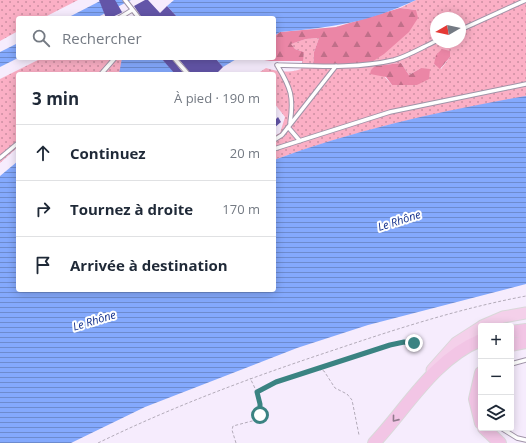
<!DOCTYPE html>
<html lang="fr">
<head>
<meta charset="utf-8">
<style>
	:root { --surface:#fff; --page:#f2f2f3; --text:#1f2937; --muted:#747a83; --line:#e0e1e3 }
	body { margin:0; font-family:"Open Sans",sans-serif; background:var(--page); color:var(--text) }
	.controls { position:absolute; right:12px; bottom:12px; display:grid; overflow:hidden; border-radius:4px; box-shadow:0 2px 10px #0003 }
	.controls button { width:36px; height:36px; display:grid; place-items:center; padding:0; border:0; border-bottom:1px solid var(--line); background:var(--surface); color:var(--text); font:20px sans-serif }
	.compass { position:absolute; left:430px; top:12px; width:36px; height:36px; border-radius:50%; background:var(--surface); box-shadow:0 2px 10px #0003; rotate:261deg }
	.stop { position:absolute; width:12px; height:12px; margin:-9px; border:3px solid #3a8382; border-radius:50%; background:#fff }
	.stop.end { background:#3a8382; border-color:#fff; box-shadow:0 1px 4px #0008 }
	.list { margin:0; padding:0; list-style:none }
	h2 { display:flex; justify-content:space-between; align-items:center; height:52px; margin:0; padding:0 16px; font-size:17px }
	h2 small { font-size:13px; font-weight:400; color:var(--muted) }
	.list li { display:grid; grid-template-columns:26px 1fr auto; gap:12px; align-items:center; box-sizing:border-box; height:56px; padding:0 16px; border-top:1px solid var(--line) }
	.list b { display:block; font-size:15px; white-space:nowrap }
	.list em { font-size:13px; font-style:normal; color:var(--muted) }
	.icon { flex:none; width:22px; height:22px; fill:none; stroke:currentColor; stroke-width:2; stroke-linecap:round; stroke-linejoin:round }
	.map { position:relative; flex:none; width:526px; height:443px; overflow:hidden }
	.search { position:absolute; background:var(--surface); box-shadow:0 2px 10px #0003; left:16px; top:16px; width:260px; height:44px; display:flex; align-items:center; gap:10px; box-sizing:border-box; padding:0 14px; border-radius:4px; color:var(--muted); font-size:15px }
	.panel { position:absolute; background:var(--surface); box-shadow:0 2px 10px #0003; left:16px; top:72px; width:260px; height:220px; border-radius:4px }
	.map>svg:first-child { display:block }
	.grass { fill:url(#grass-dots); fill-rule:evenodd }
	.forest { fill:url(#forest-firs) }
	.water { fill:url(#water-rules) }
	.building { fill:#6355a8 }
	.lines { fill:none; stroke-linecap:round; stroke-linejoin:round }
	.service-casing { stroke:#a094a8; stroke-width:5.5 }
	.trunk-casing { stroke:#d9d8d9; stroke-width:13 }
	.motorway-casing { stroke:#d9d8d9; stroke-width:14 }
	.path { stroke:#b3abb9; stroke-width:1; stroke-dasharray:3 2; stroke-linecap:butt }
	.service { stroke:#fff; stroke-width:3.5 }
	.trunk { stroke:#f4d0ea; stroke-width:11 }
	.motorway { stroke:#f2c5e5; stroke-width:12 }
	.oneway { stroke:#90798c }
	.route { stroke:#3a8382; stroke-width:5 }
	.labels { text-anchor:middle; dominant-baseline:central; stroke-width:4; stroke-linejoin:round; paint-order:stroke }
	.water-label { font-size:11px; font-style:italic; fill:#112e8c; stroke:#fff }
</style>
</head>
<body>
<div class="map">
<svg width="526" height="443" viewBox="0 0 526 443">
	<defs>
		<pattern id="grass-dots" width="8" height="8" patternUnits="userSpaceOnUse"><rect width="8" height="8" fill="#fbafc5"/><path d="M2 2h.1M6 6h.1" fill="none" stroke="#cd8fa2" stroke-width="1.8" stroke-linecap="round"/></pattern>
		<pattern id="forest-firs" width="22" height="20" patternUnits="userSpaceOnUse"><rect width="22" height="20" fill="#eb86a6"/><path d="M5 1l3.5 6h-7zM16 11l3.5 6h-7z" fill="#c06f89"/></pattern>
		<pattern id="water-rules" width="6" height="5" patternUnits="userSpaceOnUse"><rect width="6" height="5" fill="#84a9fd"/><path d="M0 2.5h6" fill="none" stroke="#6d8bce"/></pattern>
	</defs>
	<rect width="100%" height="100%" fill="#f6ecfd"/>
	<!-- grass -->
	<path class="grass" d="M 0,0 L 78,0 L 43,18 L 18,18 L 18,31 L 0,41 Z
		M 416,0 L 526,0 L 526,97 C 441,111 355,130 274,160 L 274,136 L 280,133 L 285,117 L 274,103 L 274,74 L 257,74 L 266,68 C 278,72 289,73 301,69 L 304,52 L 295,49 L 290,44 L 306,39 L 319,38 L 314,52 L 313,69 L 364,67 L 416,10 L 400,8 ZM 436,18 L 460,18 L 460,42 L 436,42 ZM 450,57 L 441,69 L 434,64 ZM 401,63 L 409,75 L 421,68 L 417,85 L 392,85 L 375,66 Z
		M 42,58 L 122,58 L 121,73 L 18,74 L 18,147 L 0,163 L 0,79 Z"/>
	<!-- forest -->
	<path class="forest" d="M 400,8 L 416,10 L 418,18 L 409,32 L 384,54 L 364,67 L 313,69 L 314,52 L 319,38 L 306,39 L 291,44 L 295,49 L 304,52 L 303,61 L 271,61 L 250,58 L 274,58 L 274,36 L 280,32 L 336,27 Z
		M 442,49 L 450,51 L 450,57 L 440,69 L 434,64 L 436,55 Z
		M 401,63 L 409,75 L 421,68 L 430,69 L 429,79 L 417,85 L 392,85 L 386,77 L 370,74 L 371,70 L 375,66 Z"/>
	<!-- water -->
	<path class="water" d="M 102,0 L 131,0 L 96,18 L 67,18 Z
		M 174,0 L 416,0 C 367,23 333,27 280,32 L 274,36 L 274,18 L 178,18 L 167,6 Z
		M 18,43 L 18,58 L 0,67 L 0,52 Z
		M 122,58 L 161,58 L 176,74 L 119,74 Z
		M 215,58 L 238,58 L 223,67 Z
		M 526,96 L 526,284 L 368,325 L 297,348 L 145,407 L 71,443 L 0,443 L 0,176 L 18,161 L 18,290 L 274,290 L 274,160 C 355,130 441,111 526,96 Z"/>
	<!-- building -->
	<path class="building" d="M 99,0 L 115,0 L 122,12 L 125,10 L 121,13 L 110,18 L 106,18 Z
		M 145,0 L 148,0 L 160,13 L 167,6 L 178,18 L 142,18 L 134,6 Z
		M 161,58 L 171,58 L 184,74 L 175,74 Z
		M 178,58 L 215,58 L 223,67 L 216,74 L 191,74 Z
		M 278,117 L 281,122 L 274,128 L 274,121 Z"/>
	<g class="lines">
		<defs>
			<path id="service" d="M 125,0 L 139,18
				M 119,18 L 132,10
				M 460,30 L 526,0
				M 174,58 L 188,74
				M 277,65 C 316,66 356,69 394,60 C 408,56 423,47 436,41
				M 277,65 C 291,88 294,97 290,123
				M 101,74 L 115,58
				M 288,127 L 300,141
				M 274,140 L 282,135 L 336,66
				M 274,149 L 390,112 L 526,84
				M 0,158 L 18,143
				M 511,364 L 526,360
				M 501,428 L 517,438 L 526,440"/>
			<path id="trunk" d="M 482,326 L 503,317 L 526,313
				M 432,370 L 456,343 L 481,327"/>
			<path id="motorway" d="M 511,332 L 526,330
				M 511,345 L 526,342
				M 481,373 L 475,399 L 481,423
				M 484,428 L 500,443
				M 374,443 C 407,408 434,359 481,340"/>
		</defs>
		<!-- service casing -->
		<use href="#service" class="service-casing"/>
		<!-- trunk casing -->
		<use href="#trunk" class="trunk-casing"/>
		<!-- motorway casing -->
		<use href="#motorway" class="motorway-casing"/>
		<!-- path -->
		<path class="path" d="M 318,369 L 324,371 L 335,388 L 347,394 L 352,400 L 359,435
			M 257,392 L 276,382 L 389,345 L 404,342 L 414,343
			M 98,443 C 176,405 255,376 337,349 C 399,328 462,308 526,296
			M 236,443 L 232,430 L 233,426 L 256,420 C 265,407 256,390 250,378"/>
		<!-- service -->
		<use href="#service" class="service"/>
		<!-- trunk -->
		<use href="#trunk" class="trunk"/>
		<!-- motorway -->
		<use href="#motorway" class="motorway"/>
	</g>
	<!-- one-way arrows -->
	<defs><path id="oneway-chevron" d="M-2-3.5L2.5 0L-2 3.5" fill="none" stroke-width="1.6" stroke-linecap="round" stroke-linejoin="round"/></defs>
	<use class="oneway" href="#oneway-chevron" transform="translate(395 419) rotate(129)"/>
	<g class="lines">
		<!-- route -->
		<path class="route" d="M 260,415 L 260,404 L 257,392 L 276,382 L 390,345 L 404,342 L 414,343"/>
	</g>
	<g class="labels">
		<!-- water labels -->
		<g class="water-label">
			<text transform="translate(399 220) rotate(-18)">Le Rhône</text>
			<text transform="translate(94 320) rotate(-17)">Le Rhône</text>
		</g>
	</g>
</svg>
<div class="controls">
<button>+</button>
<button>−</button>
<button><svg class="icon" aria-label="layers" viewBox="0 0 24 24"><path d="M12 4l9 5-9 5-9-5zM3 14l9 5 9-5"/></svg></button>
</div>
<svg class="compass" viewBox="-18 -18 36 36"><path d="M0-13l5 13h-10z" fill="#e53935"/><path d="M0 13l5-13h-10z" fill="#747a83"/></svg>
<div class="stop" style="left:260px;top:415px"></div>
<div class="stop end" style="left:414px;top:343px"></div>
<div class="search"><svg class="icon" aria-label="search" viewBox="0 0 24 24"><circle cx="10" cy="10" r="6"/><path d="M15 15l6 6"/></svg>Rechercher</div>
<section class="panel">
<h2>3 min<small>À pied · 190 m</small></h2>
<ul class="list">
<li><svg class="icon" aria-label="ahead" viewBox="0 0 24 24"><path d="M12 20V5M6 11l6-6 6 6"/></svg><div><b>Continuez</b></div><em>20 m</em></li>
<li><svg class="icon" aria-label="right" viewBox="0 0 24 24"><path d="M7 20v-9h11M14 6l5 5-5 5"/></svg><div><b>Tournez à droite</b></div><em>170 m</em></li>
<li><svg class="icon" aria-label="arrive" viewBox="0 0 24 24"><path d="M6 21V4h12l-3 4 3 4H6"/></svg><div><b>Arrivée à destination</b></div></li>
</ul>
</section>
</div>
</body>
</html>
